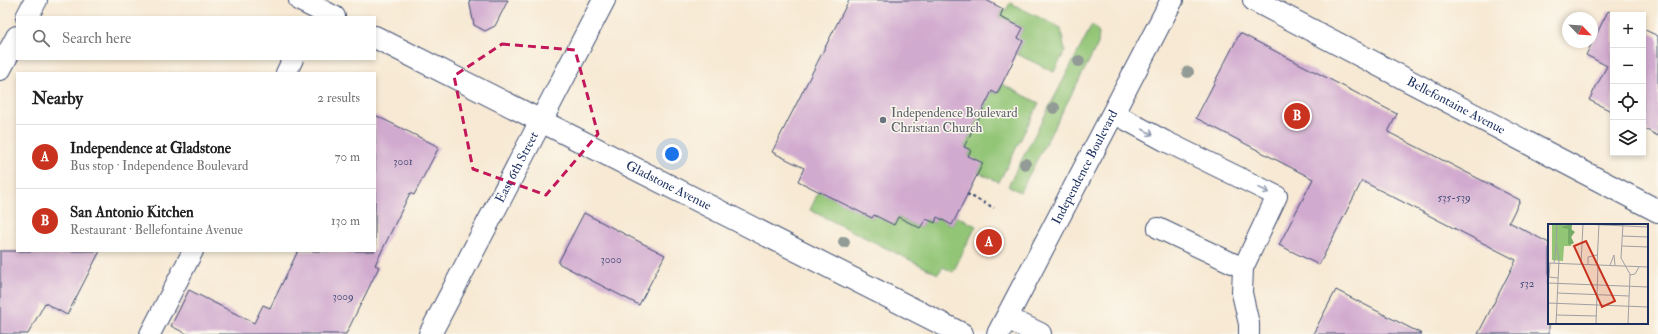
<!DOCTYPE html>
<html lang="en">
<head>
<meta charset="utf-8">
<style>
	:root { --surface:#fff; --page:#f2f2f2; --text:#222; --muted:#767676; --line:#e0e0e0; --accent:#c8321e }
	body { margin:0; font-family:"IM FELL Double Pica",serif; background:var(--page); color:var(--text) }
	.controls { position:absolute; right:12px; top:12px; display:grid; overflow:hidden; border-radius:0px; box-shadow:0 2px 6px #0003 }
	.controls button { width:36px; height:36px; display:grid; place-items:center; padding:0; border:0; border-bottom:1px solid var(--line); background:var(--surface); color:var(--text); font:20px sans-serif }
	.compass { position:absolute; left:1562px; top:12px; width:36px; height:36px; border-radius:50%; background:var(--surface); box-shadow:0 2px 6px #0003; rotate:115deg }
	.you { position:absolute; left:672px; top:154px; width:14px; height:14px; margin:-10px; border:3px solid #fff; border-radius:50%; background:#1a73e8; box-shadow:0 0 0 6px #1a73e833 }
	.badge { display:grid; place-items:center; width:26px; height:26px; border-radius:50%; background:var(--accent); color:#fff; font-size:13px; font-weight:700 }
	.pin { position:absolute; translate:-50% -50%; border:2px solid #fff; box-shadow:0 1px 4px #0006 }
	.list { margin:0; padding:0; list-style:none }
	h2 { display:flex; justify-content:space-between; align-items:center; height:52px; margin:0; padding:0 16px; font-size:17px }
	h2 small { font-size:13px; font-weight:400; color:var(--muted) }
	.list li { display:grid; grid-template-columns:26px 1fr auto; gap:12px; align-items:center; box-sizing:border-box; height:64px; padding:0 16px; border-top:1px solid var(--line) }
	.list b { display:block; font-size:15px; white-space:nowrap }
	.list p { margin:0; font-size:13px; white-space:nowrap; color:var(--muted) }
	.list em { font-size:13px; font-style:normal; color:var(--muted) }
	.icon { flex:none; width:22px; height:22px; fill:none; stroke:currentColor; stroke-width:2; stroke-linecap:round; stroke-linejoin:round }
	.map { position:relative; flex:none; width:1658px; height:334px; overflow:hidden }
	.search { position:absolute; background:var(--surface); box-shadow:0 2px 6px #0003; left:16px; top:16px; width:360px; height:44px; display:flex; align-items:center; gap:10px; box-sizing:border-box; padding:0 14px; border-radius:0px; color:var(--muted); font-size:15px }
	.panel { position:absolute; background:var(--surface); box-shadow:0 2px 6px #0003; left:16px; top:72px; width:360px; height:180px; border-radius:0px }
	.map>svg:first-child { display:block }
	.green { fill:#92c576; stroke:#567a6a }
	.building { fill:#d1aacf }
	.lines { fill:none; stroke-linecap:round; stroke-linejoin:round }
	.lane-casing { stroke:#3c4b70; stroke-width:22 }
	.street-casing { stroke:#3c4b70; stroke-width:24 }
	.secondary-casing { stroke:#3c4b70; stroke-width:24 }
	.primary-casing { stroke:#3c4b70; stroke-width:24 }
	.path { stroke:#3c4b70; stroke-width:2.5; stroke-dasharray:3 3; stroke-linecap:butt }
	.lane { stroke:#fff; stroke-width:20 }
	.street { stroke:#fff; stroke-width:22 }
	.secondary { stroke:#fff; stroke-width:22 }
	.primary { stroke:#fff; stroke-width:22 }
	.tree { fill:#929b96 }
	.oneway { stroke:#8d97ae }
	.marked { fill:none; stroke:#c2185b; stroke-width:3; stroke-dasharray:8 5; stroke-linejoin:round }
	.worship-dot { fill:#6b7280; stroke:#fbf7ec; stroke-width:1.5 }
	.labels { text-anchor:middle; dominant-baseline:central; stroke-width:3; stroke-linejoin:round; paint-order:stroke }
	.number-label { font-size:11px; fill:#484e7a }
	.street-label { font-size:13px; fill:#1b2f5e; stroke:#fbf7ec }
	.worship-label { font-size:13px; fill:#5b616d; stroke:#fbf7ec; text-anchor:start }
	.inset-road { fill:none; stroke:#9f9fa4; stroke-width:1 }
	.view { fill:#c8321e; fill-opacity:0.15; stroke:#c8321e; stroke-width:2 }
	.inset-edge { fill:none; stroke:#1b2f5e; stroke-width:2 }
</style>
</head>
<body>
<div class="map">
<svg width="1658" height="334" viewBox="0 0 1658 334">
	<rect width="100%" height="100%" fill="#fbf7ec"/>
	<filter id="ink" filterUnits="userSpaceOnUse"><feTurbulence type="fractalNoise" baseFrequency=".025" numOctaves="2"/><feDisplacementMap in="SourceGraphic" scale="8" xChannelSelector="R" yChannelSelector="G"/><feConvolveMatrix kernelMatrix="1 2 1 2 8 2 1 2 1" color-interpolation-filters="sRGB"/></filter>
	<filter id="wash" filterUnits="userSpaceOnUse"><feTurbulence type="fractalNoise" baseFrequency=".012" numOctaves="4" result="noise"/><feDisplacementMap in="SourceGraphic" scale="16" xChannelSelector="R" yChannelSelector="G"/><feGaussianBlur stdDeviation="0.9" result="paint"/><feColorMatrix in="noise" values="0 0 0 0 0 0 0 0 0 0 0 0 0 0 0 0 0 1.4 0 .05"/><feComposite in="paint" operator="in"/></filter>
	<g filter="url(#wash)">
		<rect width="100%" height="100%" fill="#f7e9d3"/>
		<!-- green -->
		<path class="green" d="M 1010,3 L 1061,28 L 1065,51 L 1054,72 L 1017,54 L 1023,41 L 1018,38 L 1023,28 L 1000,17 L 1003,9 L 1006,10 Z
			M 1092,25 L 1099,32 L 1098,44 L 1020,192 L 1008,186 Z
			M 1002,84 L 1039,103 L 999,182 L 978,172 L 968,156 L 971,150 L 964,147 L 992,91 L 997,94 Z
			M 819,191 L 872,218 L 874,215 L 898,217 L 920,228 L 926,219 L 934,223 L 937,217 L 952,225 L 956,216 L 976,226 L 953,272 L 943,267 L 938,274 L 810,210 Z"/>
		<g id="blocks">
			<!-- building -->
			<path class="building" d="M 469,0 L 508,0 L 495,26 L 485,31 L 474,25 Z
				M 849,0 L 986,0 L 1003,9 L 1000,17 L 1023,28 L 1018,38 L 1023,41 L 997,94 L 992,91 L 964,147 L 971,150 L 968,156 L 983,163 L 952,225 L 937,217 L 935,223 L 926,219 L 920,228 L 898,217 L 894,225 L 874,215 L 872,218 L 798,181 L 804,168 L 772,152 Z
				M 1608,11 L 1616,15 L 1613,15 L 1613,112 L 1589,100 L 1607,66 L 1586,55 Z
				M 1643,29 L 1658,36 L 1658,136 L 1643,128 Z
				M 1240,33 L 1397,114 L 1388,132 L 1520,200 L 1509,222 L 1549,243 L 1549,334 L 1478,334 L 1516,260 L 1362,181 L 1319,265 L 1279,245 L 1313,179 L 1196,118 Z
				M 375,115 L 439,147 L 414,195 L 410,193 L 375,265 L 379,267 L 346,334 L 187,334 L 171,326 L 189,290 L 254,323 L 263,305 L 270,308 L 298,251 L 375,251 Z
				M 584,213 L 665,255 L 639,305 L 558,263 Z
				M 0,251 L 100,251 L 67,315 L 45,303 L 28,334 L 0,334 Z
				M 1336,290 L 1422,334 L 1313,334 Z"/>
		</g>
	</g>
	<g filter="url(#ink)">
		<use href="#blocks" fill-opacity="0" stroke="#3c4b70" stroke-width="1"/>
		<g class="lines">
			<defs>
				<path id="lane" d="M 286,73 L 293,59
					M 1113,113 L 1165,141 L 1277,196 L 1243,268 L 1242,293 L 1249,324 L 1249,334
					M 1158,228 L 1243,268
					M 150,334 L 193,251"/>
				<g id="street">
					<path d="M 300,0 L 334,17"/>
					<path id="s1" d="M 1254,0 L 1658,211"/>
					<path d="M 27,17 L 36,0"/>
					<path id="s2" d="M 375,37 L 962,334"/>
					<path d="M 0,69 L 17,37"/>
					<path id="s3" d="M 430,334 L 604,0"/>
				</g>
				<path id="secondary" d="M 1007,318 L 1040,334"/>
				<g id="primary">
					<path id="s4" d="M 998,334 L 1172,0"/>
				</g>
			</defs>
			<!-- lane casing -->
			<use href="#lane" class="lane-casing"/>
			<!-- street casing -->
			<use href="#street" class="street-casing"/>
			<!-- secondary casing -->
			<use href="#secondary" class="secondary-casing"/>
			<!-- primary casing -->
			<use href="#primary" class="primary-casing"/>
			<!-- path -->
			<path class="path" d="M 967,194 L 994,208"/>
			<!-- lane -->
			<use href="#lane" class="lane"/>
			<!-- street -->
			<use href="#street" class="street"/>
			<!-- secondary -->
			<use href="#secondary" class="secondary"/>
			<!-- primary -->
			<use href="#primary" class="primary"/>
		</g>
		<!-- trees -->
		<g class="tree">
			<circle cx="1079" cy="61" r="6"/>
			<circle cx="1188" cy="72" r="6"/>
			<circle cx="1054" cy="108" r="6"/>
			<circle cx="1025" cy="164" r="6"/>
			<circle cx="844" cy="242" r="6"/>
		</g>
		<!-- one-way arrows -->
		<defs><path id="oneway-shaft" d="M-6 0H5M1.5-3L5.5 0L1.5 3" fill="none" stroke-width="1.6" stroke-linecap="round" stroke-linejoin="round"/></defs>
		<g class="oneway">
			<use href="#oneway-shaft" transform="translate(1148 132) rotate(28)"/>
			<use href="#oneway-shaft" transform="translate(1264 190) rotate(26)"/>
		</g>
	</g>
	<!-- marked area -->
	<path class="marked" d="M 502,44 L 575,50 L 598,134 L 546,195 L 473,169 L 454,76 Z"/>
	<!-- markers -->
	<circle class="worship-dot" cx="883" cy="120" r="4"/>
	<g class="labels">
		<!-- number labels -->
		<g class="number-label">
			<text x="403" y="161">3001</text>
			<text x="1454" y="197">535-539</text>
			<text x="611" y="259">3000</text>
			<text x="1527" y="283">532</text>
			<text x="343" y="296">3009</text>
		</g>
		<!-- street labels -->
		<g class="street-label">
			<text stroke="none"><textPath href="#s1" startOffset="228">Bellefontaine Avenue</textPath></text>
			<text stroke="none"><textPath href="#s3" startOffset="188">East 6th Street</textPath></text>
			<text stroke="none"><textPath href="#s4" startOffset="188">Independence Boulevard</textPath></text>
			<text stroke="none"><textPath href="#s2" startOffset="329">Gladstone Avenue</textPath></text>
		</g>
		<!-- worship labels -->
		<g class="worship-label">
			<text x="891" y="113">Independence Boulevard<tspan x="891" dy="15">Christian Church</tspan></text>
		</g>
	</g>
	<!-- overview -->
	<g transform="translate(1548 224)">
		<rect width="100" height="100" fill="#f7e9d3"/>
		<path d="M 4,0 L 24,0 L 23,22 L 16,22 L 15,37 L 4,36 Z" fill="#92c576"/>
		<path d="M 24,0 L 23,5 L 27,8 L 23,13 L 26,19 L 22,21 L 20,20 L 20,5 L 13,3 Z" fill="#75aa67"/>
		<path class="inset-road" d="M 35,0 L 100,3M 75,0 L 73,34 L 82,50 L 80,100M 74,12 L 100,13M 8,19 L 9,0M 74,22 L 100,23M 0,39 L 100,43M 2,39 L 1,53 L 10,54M 6,39 L 8,22M 33,40 L 35,0M 40,40 L 40,33 L 49,31M 49,41 L 51,0M 62,41 L 66,31 L 67,41M 82,51 L 87,50 L 91,43M 0,59 L 100,63M 9,69 L 81,72M 0,79 L 100,83M 8,91 L 49,92M 8,100 L 11,36 L 8,19M 48,100 L 50,41"/>
		<path class="view" d="M 38,17 L 67,77 L 54,83 L 26,22 Z"/>
		<rect width="100" height="100" class="inset-edge"/>
	</g>
</svg>
<div class="controls">
<button>+</button>
<button>−</button>
<button><svg class="icon" aria-label="locate" viewBox="0 0 24 24"><circle cx="12" cy="12" r="6"/><path d="M12 2v4M12 18v4M2 12h4M18 12h4"/></svg></button>
<button><svg class="icon" aria-label="layers" viewBox="0 0 24 24"><path d="M12 4l9 5-9 5-9-5zM3 14l9 5 9-5"/></svg></button>
</div>
<svg class="compass" viewBox="-18 -18 36 36"><path d="M0-13l5 13h-10z" fill="#e53935"/><path d="M0 13l5-13h-10z" fill="#767676"/></svg>
<div class="you"></div>
<div class="pin badge" style="left:989px;top:242px">A</div>
<div class="pin badge" style="left:1297px;top:116px">B</div>
<div class="search"><svg class="icon" aria-label="search" viewBox="0 0 24 24"><circle cx="10" cy="10" r="6"/><path d="M15 15l6 6"/></svg>Search here</div>
<section class="panel">
<h2>Nearby<small>2 results</small></h2>
<ul class="list">
<li><span class="badge">A</span><div><b>Independence at Gladstone</b><p>Bus stop · Independence Boulevard</p></div><em>70 m</em></li>
<li><span class="badge">B</span><div><b>San Antonio Kitchen</b><p>Restaurant · Bellefontaine Avenue</p></div><em>130 m</em></li>
</ul>
</section>
</div>
</body>
</html>
